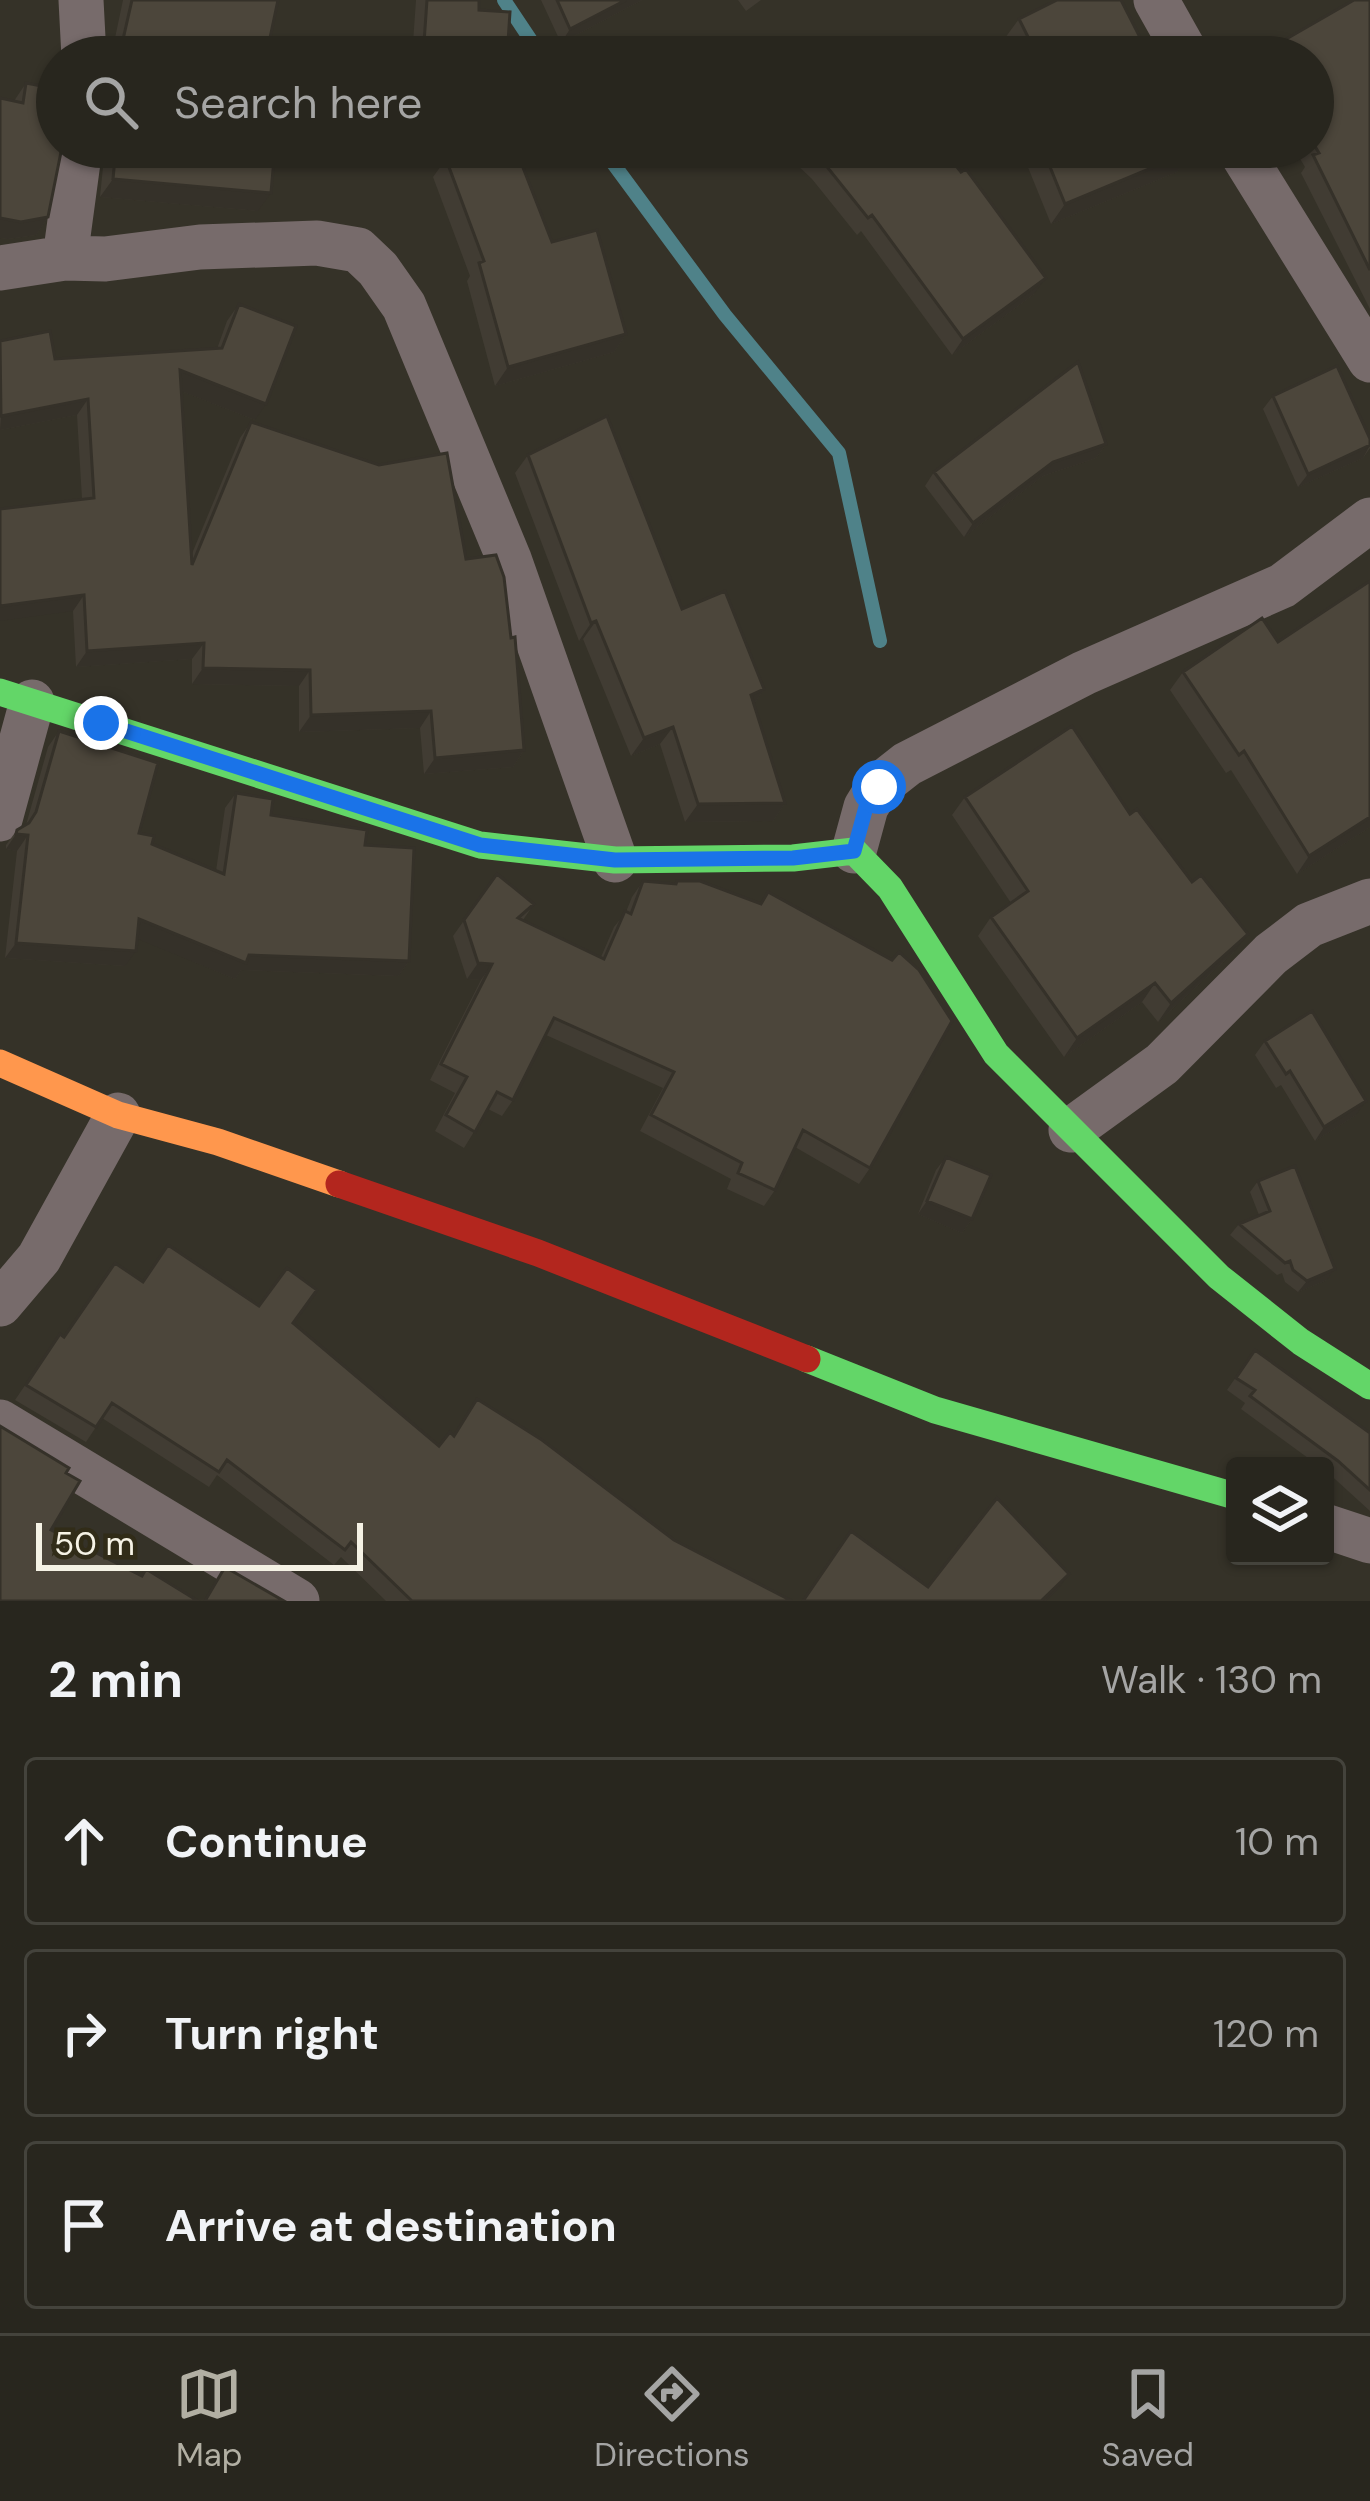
<!DOCTYPE html>
<html lang="en">
<head>
<meta charset="utf-8">
<style>
	:root { --surface:#28261e; --page:#34322b; --text:#f1f3f6; --muted:#a5a5a4; --line:#44433c; --accent:#b2afa3 }
	body { margin:0; font-family:"DM Sans",sans-serif; background:var(--page); color:var(--text) }
	.controls { position:absolute; right:36px; bottom:36px; display:grid; overflow:hidden; border-radius:12px; box-shadow:0 3px 9px #0004 }
	.controls button { width:108px; height:108px; display:grid; place-items:center; padding:0; border:0; border-bottom:3px solid var(--line); background:var(--surface); color:var(--text); font:60px sans-serif }
	.scale { position:absolute; left:36px; bottom:30px; width:327px; box-sizing:border-box; padding-left:12px; border:6px solid #f5f2e5; border-top:0; font-size:33px; line-height:42px; white-space:nowrap; color:#f5f2e5; -webkit-text-stroke:9px #312c18; paint-order:stroke }
	.stop { position:absolute; width:36px; height:36px; margin:-27px; border:9px solid #1a73e8; border-radius:50%; background:#fff }
	.stop.end { background:#1a73e8; border-color:#fff; box-shadow:0 3px 12px #0008 }
	.list { margin:0; padding:0; list-style:none }
	h2 { display:flex; justify-content:space-between; align-items:center; height:156px; margin:0; padding:0 48px; font-size:51px }
	h2 small { font-size:39px; font-weight:400; color:var(--muted) }
	.list li { display:grid; grid-template-columns:78px 1fr auto; gap:36px; align-items:center; box-sizing:border-box; height:168px; margin:0 24px 24px; padding:0 24px; border:3px solid var(--line); border-radius:12px }
	.list b { display:block; font-size:45px; white-space:nowrap }
	.list em { font-size:39px; font-style:normal; color:var(--muted) }
	.icon { flex:none; width:66px; height:66px; fill:none; stroke:currentColor; stroke-width:2; stroke-linecap:round; stroke-linejoin:round }
	.map { position:relative; flex:none; width:1370px; height:1601px; overflow:hidden }
	.search { position:absolute; background:var(--surface); box-shadow:0 3px 9px #0004; left:36px; right:36px; top:36px; height:132px; display:flex; align-items:center; gap:30px; box-sizing:border-box; padding:0 42px; border-radius:66px; color:var(--muted); font-size:45px }
	.sheet { height:732px; background:var(--surface) }
	nav { display:flex; justify-content:space-around; align-items:center; box-sizing:border-box; height:168px; border-top:3px solid var(--line); background:var(--surface); font-size:33px; color:var(--muted) }
	nav a { display:grid; justify-items:center; gap:6px }
	nav .on { color:var(--accent) }
	.map>svg:first-child { display:block }
	.lines { fill:none; stroke-linecap:round; stroke-linejoin:round }
	.stream { stroke:#4f8289; stroke-width:14 }
	.street { stroke:#776b6b; stroke-width:45 }
	.fast { stroke:#63d668; stroke-width:27 }
	.slow { stroke:#ff974d; stroke-width:27 }
	.jam { stroke:#b3261e; stroke-width:27 }
	.wall { fill:#413c33 }
	.shaded-wall { fill:#353129 }
	.building { fill:#4c463b; stroke:#353129; stroke-width:3 }
	.route { stroke:#1a73e8; stroke-width:15 }
</style>
</head>
<body>
<div class="map">
<svg width="1370" height="1601" viewBox="0 0 1370 1601">
	<rect width="100%" height="100%" fill="#353228"/>
	<g class="lines">
		<!-- stream -->
		<path class="stream" d="M 504,0 L 542,57
			M 601,147 L 725,315 L 839,453 L 880,641"/>
		<!-- street -->
		<path class="street" d="M 81,0 L 84,57
			M 1156,0 L 1188,57
			M 1238,147 L 1370,360
			M 65,258 L 80,147
			M 0,268 L 65,258 L 105,259 L 200,247 L 317,243 L 358,250 L 378,269 L 404,306 L 509,559 L 615,860
			M 0,819 L 32,702
			M 854,851 L 866,807 L 879,786 L 907,764 L 1084,673 L 1282,586 L 1370,520
			M 1071,1130 L 1162,1064 L 1271,954 L 1309,925 L 1370,901
			M 0,1304 L 39,1258 L 118,1115
			M 0,1422 L 297,1601
			M 1325,1526 L 1370,1541"/>
		<!-- fast -->
		<path class="fast" d="M 0,692 L 480,845 L 615,860 L 793,858 L 854,851 L 890,888 L 996,1054 L 1219,1277 L 1301,1342 L 1370,1386
			M 807,1359 L 935,1410 L 1235,1496"/>
		<!-- slow -->
		<path class="slow" d="M 0,1063 L 118,1115 L 218,1142 L 339,1184"/>
		<!-- jam -->
		<path class="jam" d="M 339,1184 L 538,1253 L 807,1359"/>
	</g>
	<!-- wall -->
	<path class="wall" d="M 123,0 L 278,0 L 266,57 L 111,57 Z
		M 416,0 L 479,0 L 479,10 L 507,57 L 412,57 Z
		M 541,0 L 642,0 L 561,43 Z
		M 738,0 L 761,0 L 746,11 Z
		M 1370,0 L 1370,309 L 1301,173 L 1305,167 L 1293,147 L 1313,147 L 1313,57 L 1260,57 L 1262,53 Z
		M 1019,19 L 1150,57 L 1015,57 L 1005,38 Z
		M 26,83 L 48,217 L 36,235 L 8,239 L 0,238 L 0,98 L 14,101 Z
		M 105,147 L 275,147 L 258,211 L 100,197 Z
		M 778,147 L 941,147 L 1034,294 L 952,355 L 861,231 L 857,235 L 812,179 Z
		M 1034,147 L 1188,147 L 1190,152 L 1177,172 L 1051,224 L 1025,160 Z
		M 446,159 L 552,242 L 626,334 L 614,352 L 495,386 L 467,281 L 470,276 L 433,177 Z
		M 239,304 L 255,420 L 181,391 L 191,556 L 240,438 L 251,422 L 466,559 L 524,750 L 513,767 L 424,774 L 420,728 L 299,732 L 299,686 L 192,684 L 192,659 L 76,667 L 73,611 L 82,499 L 77,415 L 0,430 L 0,341 L 55,359 L 217,349 L 227,321 Z
		M 1273,396 L 1370,439 L 1370,448 L 1363,458 L 1298,487 L 1263,409 Z
		M 1106,444 L 1096,458 L 1043,476 L 964,537 L 925,486 L 934,472 Z
		M 528,455 L 764,689 L 754,704 L 785,803 L 773,821 L 685,822 L 660,744 L 631,756 L 583,639 L 579,641 L 515,473 Z
		M 1370,581 L 1370,827 L 1297,874 L 1231,770 L 1226,773 L 1170,690 L 1183,672 L 1278,642 Z
		M 59,731 L 139,833 L 152,844 L 216,871 L 225,808 L 236,793 L 271,815 L 365,845 L 409,961 L 398,976 L 241,970 L 235,979 L 137,938 L 125,966 L 5,958 L 17,851 L 6,849 L 6,845 L 17,830 L 26,825 L 48,747 Z
		M 965,797 L 1130,814 L 1192,882 L 1234,952 L 1158,1022 L 1142,1002 L 1064,1057 L 978,936 L 991,917 L 1011,903 L 952,815 Z
		M 497,874 L 534,904 L 523,920 L 601,957 L 614,927 L 626,912 L 632,897 L 643,881 L 760,904 L 768,892 L 870,1168 L 859,1184 L 795,1147 L 775,1190 L 764,1206 L 727,1189 L 731,1179 L 640,1131 L 663,1088 L 546,1035 L 513,1100 L 502,1116 L 488,1109 L 464,1148 L 435,1131 L 455,1093 L 430,1080 L 481,980 L 467,979 L 453,936 Z
		M 1265,1041 L 1356,1115 L 1315,1141 L 1281,1085 L 1276,1088 L 1255,1055 Z
		M 946,1157 L 972,1219 L 962,1233 L 918,1214 L 936,1170 Z
		M 1258,1181 L 1327,1280 L 1298,1292 L 1285,1282 L 1282,1273 L 1277,1275 L 1230,1235 L 1239,1224 L 1259,1215 L 1250,1192 Z
		M 143,1282 L 259,1306 L 294,1323 L 439,1446 L 454,1435 L 477,1399 L 674,1540 L 792,1601 L 386,1601 L 341,1557 L 334,1565 L 217,1475 L 209,1487 L 102,1418 L 86,1442 L 15,1400 L 60,1334 L 64,1337 Z
		M 1255,1350 L 1370,1433 L 1370,1511 L 1325,1470 L 1325,1466 L 1319,1466 L 1241,1409 L 1245,1403 L 1227,1390 Z"/>
	<!-- shaded-wall -->
	<path class="shaded-wall" d="M 626,0 L 642,0 L 561,43 L 570,29 Z
		M 1190,152 L 1177,172 L 1051,224 L 1065,204 Z
		M 113,179 L 271,193 L 258,211 L 100,197 Z
		M 48,217 L 36,235 L 8,239 L 0,238 L 0,218 Z
		M 1046,278 L 1034,294 L 952,355 L 963,339 Z
		M 626,334 L 614,352 L 495,386 L 508,367 Z
		M 180,370 L 266,404 L 255,420 L 168,386 Z
		M 88,399 L 77,415 L 0,430 L 1,416 Z
		M 1106,444 L 1096,458 L 1043,476 L 964,537 L 973,523 L 1053,462 Z
		M 1370,445 L 1363,458 L 1298,487 L 1308,474 Z
		M 84,595 L 73,611 L 0,621 L 0,606 Z
		M 596,621 L 583,639 L 579,641 L 591,623 Z
		M 204,643 L 192,659 L 76,667 L 87,651 Z
		M 203,668 L 310,670 L 299,686 L 192,684 Z
		M 764,689 L 752,707 L 751,695 Z
		M 431,711 L 420,728 L 299,732 L 311,715 Z
		M 673,727 L 660,744 L 631,756 L 644,738 Z
		M 524,750 L 513,767 L 424,774 L 435,758 Z
		M 785,803 L 773,821 L 685,822 L 698,804 Z
		M 1370,817 L 1370,827 L 1297,874 L 1309,856 Z
		M 16,834 L 28,835 L 17,851 L 6,849 Z
		M 139,919 L 249,955 L 409,961 L 398,976 L 241,970 L 235,979 L 128,935 Z
		M 1248,934 L 1234,952 L 1158,1022 L 1171,1003 Z
		M 16,943 L 136,951 L 125,966 L 5,958 Z
		M 478,963 L 492,964 L 481,980 L 467,979 Z
		M 1155,983 L 1142,1002 L 1064,1057 L 1077,1038 Z
		M 1366,1101 L 1356,1115 L 1315,1141 L 1324,1127 Z
		M 927,1201 L 972,1219 L 962,1233 L 918,1214 Z
		M 1335,1269 L 1327,1280 L 1298,1292 L 1307,1281 Z
		M 1069,1574 L 1059,1588 L 1046,1601 L 1041,1601 Z"/>
	<!-- building -->
	<path class="building" d="M 132,0 L 278,0 L 266,57 L 119,57 Z
		M 427,0 L 479,0 L 479,10 L 510,12 L 507,57 L 423,57 Z
		M 557,0 L 626,0 L 570,29 Z
		M 1057,0 L 1121,0 L 1150,57 L 1038,57 L 1019,19 Z
		M 1354,0 L 1370,0 L 1370,270 L 1313,155 L 1319,153 L 1313,143 L 1313,57 L 1265,57 L 1262,53 Z
		M 853,45 L 866,57 L 841,57 Z
		M 26,83 L 57,89 L 57,147 L 62,147 L 48,217 L 21,222 L 0,218 L 0,98 L 23,103 Z
		M 116,147 L 275,147 L 271,193 L 113,179 Z
		M 477,147 L 515,147 L 552,242 L 597,230 L 626,334 L 508,367 L 479,263 L 484,261 L 446,159 Z
		M 807,147 L 941,147 L 961,172 L 966,169 L 1046,278 L 963,339 L 872,215 L 868,218 L 824,163 Z
		M 1042,147 L 1188,147 L 1190,152 L 1065,204 Z
		M 239,304 L 296,326 L 266,404 L 180,370 L 192,565 L 251,422 L 379,465 L 447,453 L 466,559 L 496,555 L 504,577 L 511,638 L 515,637 L 524,750 L 435,758 L 431,711 L 311,715 L 310,670 L 203,668 L 204,643 L 87,651 L 84,595 L 0,606 L 0,509 L 94,498 L 88,399 L 1,416 L 0,341 L 50,331 L 55,359 L 222,348 Z
		M 1078,362 L 1106,444 L 1053,462 L 973,523 L 934,472 Z
		M 1337,366 L 1370,439 L 1370,445 L 1308,474 L 1273,396 Z
		M 607,416 L 682,609 L 725,591 L 764,689 L 751,695 L 785,803 L 698,804 L 673,727 L 644,738 L 596,621 L 591,623 L 528,455 Z
		M 1370,581 L 1370,817 L 1309,856 L 1244,751 L 1239,755 L 1183,672 L 1262,618 L 1278,642 Z
		M 1072,726 L 1130,814 L 1137,809 L 1192,882 L 1201,875 L 1248,934 L 1171,1003 L 1155,983 L 1077,1038 L 991,917 L 1028,891 L 965,797 Z
		M 59,731 L 158,763 L 139,833 L 154,836 L 152,844 L 224,874 L 236,793 L 273,799 L 271,815 L 367,830 L 365,845 L 414,848 L 409,961 L 249,955 L 246,963 L 139,919 L 136,951 L 16,943 L 28,835 L 16,834 L 17,830 L 29,823 L 36,812 Z
		M 497,874 L 534,904 L 518,918 L 604,959 L 625,911 L 631,914 L 643,881 L 676,884 L 677,881 L 700,881 L 761,904 L 768,892 L 892,960 L 899,952 L 919,970 L 952,1021 L 870,1168 L 803,1130 L 775,1190 L 738,1173 L 742,1163 L 651,1115 L 674,1072 L 554,1018 L 513,1100 L 497,1092 L 475,1132 L 446,1115 L 467,1077 L 441,1064 L 492,964 L 478,963 L 464,920 Z
		M 1312,1011 L 1366,1101 L 1324,1127 L 1290,1071 L 1286,1074 L 1265,1041 Z
		M 946,1157 L 991,1175 L 972,1219 L 927,1201 Z
		M 1295,1166 L 1335,1269 L 1307,1281 L 1293,1270 L 1290,1261 L 1285,1263 L 1239,1224 L 1270,1211 L 1258,1181 Z
		M 168,1245 L 259,1306 L 287,1268 L 317,1290 L 293,1323 L 439,1446 L 450,1432 L 454,1436 L 477,1399 L 542,1440 L 674,1540 L 792,1601 L 412,1601 L 351,1542 L 345,1550 L 227,1460 L 219,1472 L 112,1403 L 96,1427 L 26,1385 L 60,1334 L 64,1337 L 115,1263 L 143,1282 Z
		M 1255,1350 L 1370,1433 L 1370,1490 L 1338,1461 L 1250,1396 L 1255,1390 L 1236,1378 Z
		M 0,1426 L 69,1468 L 66,1473 L 80,1481 L 51,1530 L 142,1576 L 146,1569 L 198,1601 L 0,1601 Z
		M 997,1498 L 1069,1574 L 1041,1601 L 803,1601 L 851,1531 L 928,1587 Z
		M 225,1567 L 284,1601 L 205,1601 Z"/>
	<g class="lines">
		<!-- route -->
		<path class="route" d="M 101,723 L 480,845 L 615,860 L 793,858 L 854,851 L 866,807 L 879,787"/>
	</g>
</svg>
<div class="controls">
<button><svg class="icon" aria-label="layers" viewBox="0 0 24 24"><path d="M12 4l9 5-9 5-9-5zM3 14l9 5 9-5"/></svg></button>
</div>
<div class="scale">50 m</div>
<div class="stop" style="left:879px;top:787px"></div>
<div class="stop end" style="left:101px;top:723px"></div>
<div class="search"><svg class="icon" aria-label="search" viewBox="0 0 24 24"><circle cx="10" cy="10" r="6"/><path d="M15 15l6 6"/></svg>Search here</div>
</div>
<section class="sheet">
<h2>2 min<small>Walk · 130 m</small></h2>
<ul class="list">
<li><svg class="icon" aria-label="ahead" viewBox="0 0 24 24"><path d="M12 20V5M6 11l6-6 6 6"/></svg><div><b>Continue</b></div><em>10 m</em></li>
<li><svg class="icon" aria-label="right" viewBox="0 0 24 24"><path d="M7 20v-9h11M14 6l5 5-5 5"/></svg><div><b>Turn right</b></div><em>120 m</em></li>
<li><svg class="icon" aria-label="arrive" viewBox="0 0 24 24"><path d="M6 21V4h12l-3 4 3 4H6"/></svg><div><b>Arrive at destination</b></div></li>
</ul>
</section>
<nav>
<a class="on"><svg class="icon" aria-label="map" viewBox="0 0 24 24"><path d="M3 6l6-2 6 2 6-2v14l-6 2-6-2-6 2zM9 4v14M15 6v14"/></svg>Map</a>
<a><svg class="icon" aria-label="directions" viewBox="0 0 24 24"><path d="M12 3l9 9-9 9-9-9zM9 14v-3h6M13 9l2 2-2 2"/></svg>Directions</a>
<a><svg class="icon" aria-label="saved" viewBox="0 0 24 24"><path d="M7 4h10v16l-5-4-5 4z"/></svg>Saved</a>
</nav>
</body>
</html>
